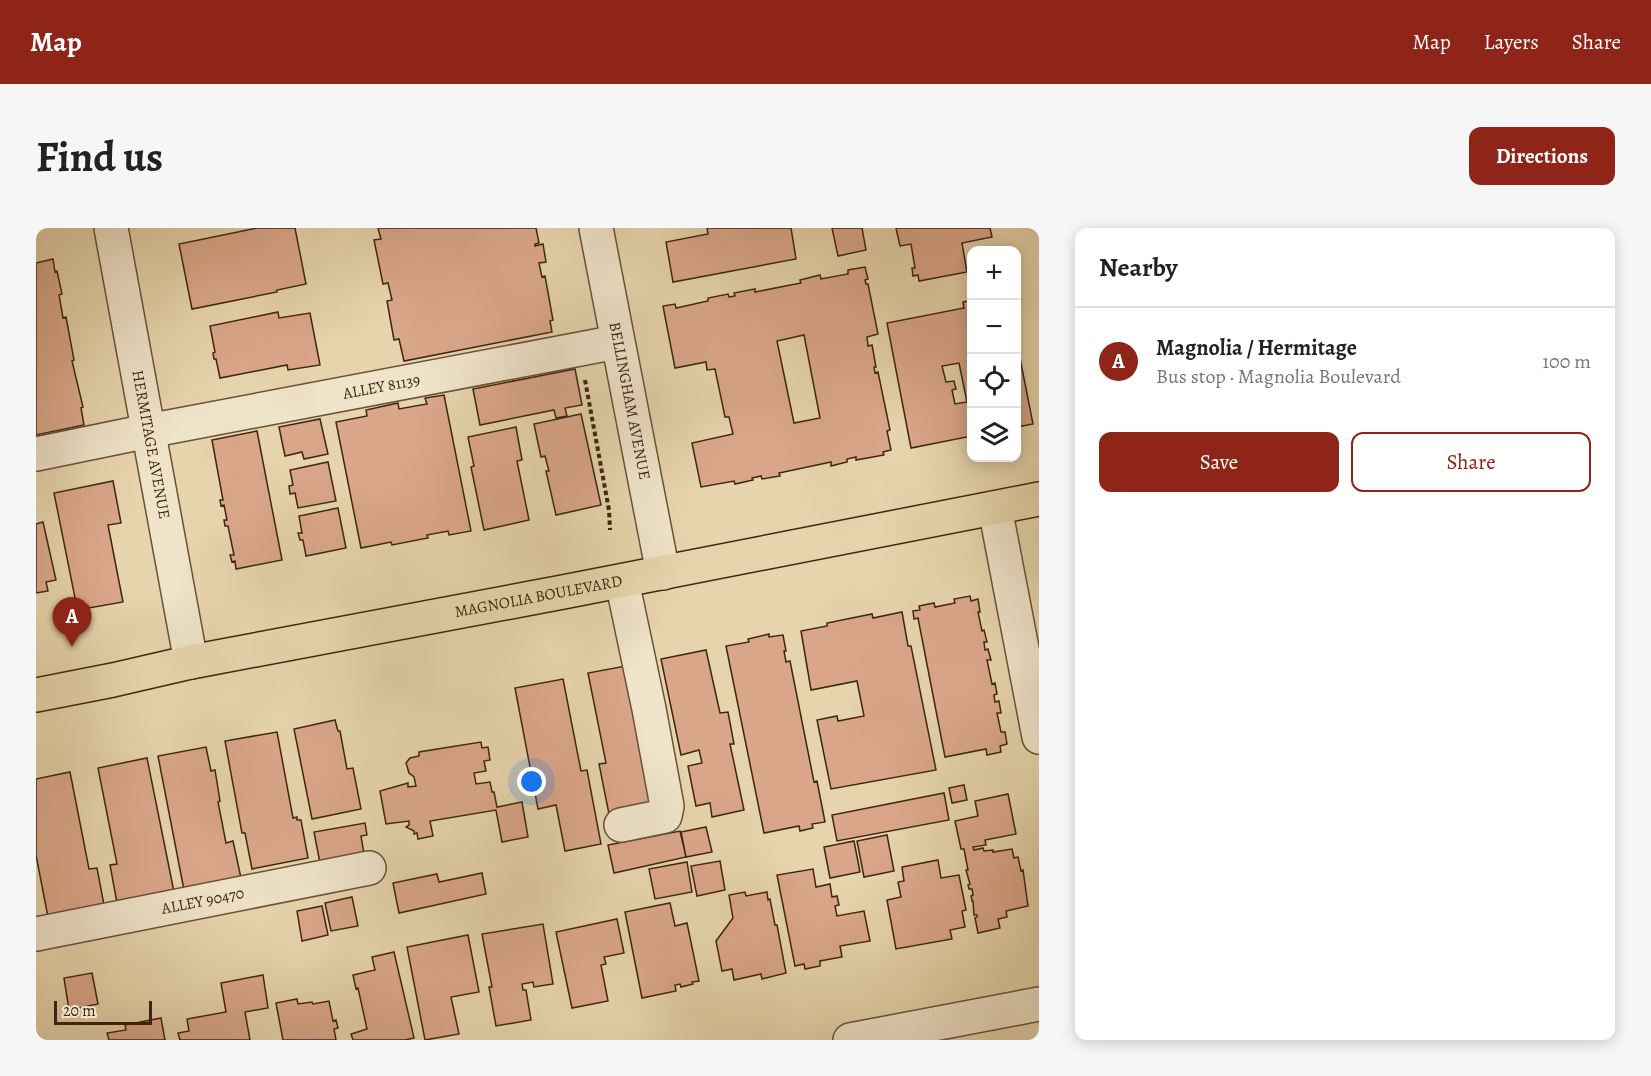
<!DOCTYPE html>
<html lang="en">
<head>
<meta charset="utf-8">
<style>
	:root { --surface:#fff; --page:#f6f6f6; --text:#222; --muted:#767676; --line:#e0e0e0; --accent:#8f2418 }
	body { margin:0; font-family:Alegreya,serif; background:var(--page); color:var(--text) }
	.controls { position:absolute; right:18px; top:18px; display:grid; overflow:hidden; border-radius:12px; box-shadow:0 3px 15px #0003 }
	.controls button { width:54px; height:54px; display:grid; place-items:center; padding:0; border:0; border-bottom:2px solid var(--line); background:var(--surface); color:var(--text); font:30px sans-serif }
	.scale { position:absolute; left:18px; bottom:15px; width:98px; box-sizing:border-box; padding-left:6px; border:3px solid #3e2513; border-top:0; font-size:16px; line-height:21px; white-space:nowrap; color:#3e2513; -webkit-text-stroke:4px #efe3c9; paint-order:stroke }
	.you { position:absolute; left:496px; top:554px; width:21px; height:21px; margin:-15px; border:4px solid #fff; border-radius:50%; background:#1a73e8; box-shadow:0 0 0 9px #1a73e833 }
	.badge { display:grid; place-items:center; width:39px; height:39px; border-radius:50%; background:var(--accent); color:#fff; font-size:20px; font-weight:700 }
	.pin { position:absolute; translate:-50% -50px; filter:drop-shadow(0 2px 3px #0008) }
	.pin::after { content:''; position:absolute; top:32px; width:21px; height:18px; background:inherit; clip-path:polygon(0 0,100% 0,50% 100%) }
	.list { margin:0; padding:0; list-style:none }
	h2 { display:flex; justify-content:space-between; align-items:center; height:78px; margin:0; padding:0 24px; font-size:26px }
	h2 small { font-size:20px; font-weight:400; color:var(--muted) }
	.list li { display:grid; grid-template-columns:39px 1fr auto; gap:18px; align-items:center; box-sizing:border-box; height:108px; padding:0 24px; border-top:2px solid var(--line) }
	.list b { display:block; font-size:22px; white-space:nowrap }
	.list p { margin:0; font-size:20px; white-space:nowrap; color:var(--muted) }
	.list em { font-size:20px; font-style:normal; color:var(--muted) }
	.actions { display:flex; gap:12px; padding:18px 24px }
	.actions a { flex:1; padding:14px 0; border:2px solid var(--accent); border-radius:12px; text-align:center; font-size:21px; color:var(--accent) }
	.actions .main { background:var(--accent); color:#fff }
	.icon { flex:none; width:33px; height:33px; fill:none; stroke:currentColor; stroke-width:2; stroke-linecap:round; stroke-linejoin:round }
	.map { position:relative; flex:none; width:1003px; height:812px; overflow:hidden; border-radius:12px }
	header { display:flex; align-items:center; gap:36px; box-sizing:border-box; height:84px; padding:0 30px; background:var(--accent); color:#fff }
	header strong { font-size:28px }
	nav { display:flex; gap:33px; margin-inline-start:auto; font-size:21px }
	.intro { display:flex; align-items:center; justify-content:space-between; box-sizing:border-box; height:144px; padding:0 36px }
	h1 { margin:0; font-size:42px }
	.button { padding:15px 27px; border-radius:12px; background:var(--accent); color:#fff; font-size:21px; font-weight:700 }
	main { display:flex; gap:36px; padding:0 36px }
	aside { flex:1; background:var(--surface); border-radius:12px; box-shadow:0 3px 15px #0003 }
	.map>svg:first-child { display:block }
	.building { fill:#daa68a; stroke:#3e2513; stroke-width:1.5; fill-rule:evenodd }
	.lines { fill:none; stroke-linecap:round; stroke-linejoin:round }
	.minor-casing { stroke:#685139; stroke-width:36 }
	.major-casing { stroke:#3e2513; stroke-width:36 }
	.path { stroke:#3e2513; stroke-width:4; stroke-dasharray:4.5 3; stroke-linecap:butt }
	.minor { stroke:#efe3c9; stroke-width:33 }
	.major { stroke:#e6d4ac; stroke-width:33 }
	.labels { text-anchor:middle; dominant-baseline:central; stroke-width:4.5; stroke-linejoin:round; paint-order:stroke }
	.street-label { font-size:16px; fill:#3e2513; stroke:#efe3c9 }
</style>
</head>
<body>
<header>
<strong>Map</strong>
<nav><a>Map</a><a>Layers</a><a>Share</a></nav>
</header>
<div class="intro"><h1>Find us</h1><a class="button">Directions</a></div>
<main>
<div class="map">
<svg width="1003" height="812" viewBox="0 0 1003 812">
	<rect width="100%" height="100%" fill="#e6d4ac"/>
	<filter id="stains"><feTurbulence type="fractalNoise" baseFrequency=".00333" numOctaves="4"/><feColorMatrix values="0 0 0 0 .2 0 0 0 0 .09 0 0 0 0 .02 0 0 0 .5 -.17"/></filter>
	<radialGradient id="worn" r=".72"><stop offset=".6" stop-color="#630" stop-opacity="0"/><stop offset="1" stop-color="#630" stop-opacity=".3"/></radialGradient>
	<!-- building -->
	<path class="building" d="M 221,0 L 259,0 L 270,56 L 241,62 L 241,64 L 156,81 L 143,16 Z
		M 342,0 L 500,0 L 503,15 L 499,16 L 499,18 L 507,16 L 510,34 L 503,35 L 506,49 L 509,48 L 517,92 L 514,93 L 516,104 L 368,133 L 363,111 L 358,112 L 351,73 L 356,72 L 352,55 L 347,56 L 338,12 L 345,11 Z
		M 671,0 L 755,0 L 760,31 L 637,54 L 630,14 L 672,6 Z
		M 796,0 L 826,0 L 830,22 L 802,28 Z
		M 860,0 L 954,0 L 956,9 L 926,15 L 931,44 L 883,53 L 882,47 L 877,48 L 876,40 L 879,40 L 875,16 L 864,18 Z
		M 17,31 L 19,44 L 21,43 L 26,66 L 23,67 L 27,90 L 30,89 L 38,132 L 36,133 L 47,179 L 45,180 L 48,197 L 0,207 L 0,35 Z
		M 829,39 L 832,51 L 829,52 L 830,56 L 832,56 L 842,106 L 831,109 L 832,118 L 836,117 L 840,139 L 838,139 L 839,145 L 842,144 L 854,202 L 851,203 L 855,222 L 847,224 L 848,227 L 820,232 L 820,229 L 811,231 L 811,234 L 795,238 L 795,234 L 743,245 L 744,248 L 726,251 L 725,248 L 716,250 L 717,252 L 699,256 L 698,253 L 665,259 L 656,215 L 697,206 L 693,189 L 689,189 L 679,141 L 671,142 L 670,134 L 639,140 L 627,78 L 639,76 L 640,80 L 672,73 L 672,70 L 692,66 L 693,69 L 699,68 L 698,65 L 719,61 L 719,64 L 765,55 L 764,52 L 784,47 L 785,51 L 812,46 L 812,42 ZM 768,107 L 784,190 L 758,195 L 741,113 Z
		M 936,72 L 936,208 L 875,220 L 851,95 L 928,80 L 927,74 ZM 923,135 L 931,174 L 919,176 L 916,162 L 920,161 L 918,153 L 910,154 L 906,138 Z
		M 242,84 L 243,90 L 274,85 L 284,137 L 252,142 L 251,137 L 184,150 L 180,131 L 178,131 L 177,125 L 179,124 L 174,98 Z
		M 981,115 L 997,196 L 981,199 Z
		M 539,141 L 546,177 L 529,180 L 531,188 L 520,190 L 518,182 L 444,197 L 437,161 Z
		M 408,167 L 435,303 L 413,307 L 412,303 L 391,307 L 392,310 L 356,317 L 355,314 L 325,320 L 300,194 L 331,188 L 330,182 L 362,175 L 363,181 L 391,176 L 389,170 Z
		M 545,186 L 565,277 L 520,287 L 510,243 L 513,243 L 509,228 L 505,229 L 498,196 Z
		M 284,191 L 292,226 L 268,231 L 266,224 L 249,228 L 243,199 Z
		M 480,199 L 486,232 L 481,233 L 493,292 L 448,302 L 435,239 L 438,238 L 432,209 Z
		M 221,203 L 246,332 L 200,341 L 199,333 L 196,334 L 194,327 L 198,327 L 192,298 L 189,298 L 188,292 L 191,292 L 188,277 L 185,278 L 184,272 L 187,272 L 176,212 Z
		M 292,234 L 300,273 L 262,280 L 259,265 L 254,266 L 253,258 L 257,257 L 254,242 Z
		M 77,253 L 85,295 L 72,297 L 87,374 L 53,380 L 52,378 L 41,380 L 18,265 Z
		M 302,280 L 310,320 L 270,328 L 267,312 L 264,312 L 262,305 L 266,305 L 263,288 Z
		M 7,294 L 20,352 L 10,354 L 12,363 L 0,365 L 0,296 Z
		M 934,368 L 935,373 L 942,371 L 944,384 L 942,384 L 946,403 L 948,402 L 951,414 L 948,414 L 949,422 L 952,421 L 955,432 L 951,432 L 956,456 L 959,455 L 961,466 L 958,467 L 959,474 L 963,473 L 965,485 L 961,485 L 965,504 L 969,504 L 971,516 L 964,518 L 965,524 L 951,527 L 950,521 L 909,529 L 882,390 L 878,391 L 877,383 L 884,382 L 883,378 L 898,375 L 899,379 L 919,375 L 918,371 Z
		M 866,384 L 872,418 L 875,418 L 900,542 L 795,561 L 781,492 L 801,488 L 802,493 L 828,488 L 821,453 L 775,462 L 765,403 L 791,398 L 791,395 L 836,386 L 837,390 Z
		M 733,406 L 733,409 L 747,407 L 750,423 L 748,423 L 750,434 L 754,433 L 778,554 L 781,553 L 789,594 L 776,596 L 777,600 L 764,603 L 763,598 L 728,605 L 690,418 L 713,414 L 712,411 Z
		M 670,422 L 684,485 L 692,484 L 698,516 L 694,516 L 708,582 L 676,589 L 674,575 L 660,578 L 652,538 L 666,535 L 663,522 L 645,527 L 625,431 Z
		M 600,436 L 627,575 L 573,586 L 563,536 L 570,535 L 552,445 Z
		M 527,451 L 545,543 L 551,542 L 565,616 L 529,623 L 520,577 L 502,581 L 479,460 Z
		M 299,492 L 302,503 L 304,503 L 311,541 L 317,540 L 325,581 L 276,591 L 258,501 Z
		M 241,504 L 257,590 L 261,589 L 261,592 L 265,592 L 272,630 L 216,641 L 209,605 L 206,605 L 189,513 Z
		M 445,514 L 446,520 L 452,519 L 454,532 L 448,533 L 450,543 L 438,545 L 440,556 L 454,554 L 456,564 L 458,564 L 461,579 L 486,574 L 492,609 L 466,614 L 460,582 L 394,593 L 397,608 L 382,611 L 381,605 L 378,606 L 378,603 L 370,599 L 373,597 L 373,593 L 350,596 L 344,563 L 372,555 L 372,559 L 380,558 L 378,549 L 373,545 L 370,535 L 374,530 L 383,528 L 383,524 Z
		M 170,519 L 175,543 L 179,542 L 184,573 L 182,574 L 190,615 L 197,613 L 205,650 L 148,662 L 122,528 Z
		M 111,530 L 138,664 L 81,675 L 74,637 L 81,636 L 62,540 Z
		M 34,544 L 53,641 L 61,640 L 68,677 L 12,689 L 0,627 L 0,551 Z
		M 928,557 L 931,572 L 916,575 L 913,560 Z
		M 908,565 L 913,592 L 801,613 L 796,587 Z
		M 972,566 L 980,606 L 949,612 L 950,617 L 937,619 L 938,622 L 947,620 L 948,623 L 957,622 L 957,624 L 976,621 L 978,630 L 982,629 L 985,643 L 987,642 L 992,678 L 970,683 L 971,689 L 962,691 L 964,700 L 942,705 L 939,690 L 941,689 L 941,687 L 938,687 L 937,673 L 936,673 L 935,668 L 937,667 L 936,661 L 933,661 L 932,657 L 934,656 L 930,642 L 932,642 L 928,621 L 925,621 L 919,593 L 942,588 L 939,573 Z
		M 329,595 L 331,607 L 325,608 L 328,626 L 284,635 L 278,604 Z
		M 670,599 L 676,624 L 650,629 L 645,604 Z
		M 644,603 L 650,629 L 578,645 L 572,617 Z
		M 851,607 L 858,643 L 828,649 L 821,613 Z
		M 818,613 L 824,644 L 794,650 L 788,619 Z
		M 902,632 L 905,650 L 923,647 L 930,682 L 926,683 L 929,699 L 914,702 L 916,711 L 860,721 L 851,672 L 865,669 L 862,654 L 868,653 L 866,639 Z
		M 684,633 L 689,662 L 661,668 L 655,638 Z
		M 651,634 L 656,664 L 619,671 L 613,641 Z
		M 777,641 L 780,659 L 794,656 L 796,669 L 801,668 L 803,677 L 799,678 L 801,688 L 828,683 L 834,713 L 804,718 L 806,729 L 784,733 L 784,738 L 769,741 L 768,736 L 759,738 L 741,647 Z
		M 446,645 L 450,666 L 363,685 L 357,655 L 401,646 L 403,654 Z
		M 709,664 L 710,668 L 731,664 L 732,672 L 734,671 L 739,697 L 741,697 L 750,745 L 726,751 L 725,746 L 698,752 L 696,741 L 686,743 L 680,713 L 697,690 L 693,667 Z
		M 316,669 L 322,698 L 295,703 L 289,675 Z
		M 634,675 L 639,698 L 651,695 L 663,753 L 656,754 L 657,756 L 645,759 L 644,756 L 639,757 L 640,763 L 606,770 L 589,684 Z
		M 286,678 L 292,707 L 266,713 L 261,683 Z
		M 581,691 L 588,725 L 568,729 L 570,736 L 565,737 L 572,773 L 536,780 L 520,704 Z
		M 507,696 L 517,756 L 498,759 L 497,754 L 486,756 L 487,762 L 490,762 L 495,792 L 460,798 L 453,759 L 456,759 L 446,706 Z
		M 432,707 L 443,764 L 415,769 L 423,806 L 389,812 L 371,719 Z
		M 358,724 L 378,810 L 369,812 L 317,812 L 315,806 L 331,801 L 322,760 L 320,761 L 317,747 L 339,742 L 336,729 Z
		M 56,745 L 62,776 L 33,782 L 28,750 Z
		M 227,747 L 232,780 L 209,784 L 214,812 L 144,812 L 142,805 L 153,803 L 151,791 L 190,784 L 185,755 Z
		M 261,771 L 262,776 L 276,774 L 277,776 L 293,773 L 297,793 L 300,792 L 302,800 L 298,801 L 300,812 L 247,812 L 240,775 Z
		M 125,790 L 129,812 L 73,812 L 71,805 L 90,802 L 89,797 Z"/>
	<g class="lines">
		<defs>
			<g id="minor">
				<path id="s1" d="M 75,0 L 155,434"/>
				<path id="s2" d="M 560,0 L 627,345"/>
				<path id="s3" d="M 0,226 L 112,203 L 581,114"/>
				<path d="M 959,280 L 1003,509"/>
				<path d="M 585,597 L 629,588 L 631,578 L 613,481 L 586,353"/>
				<path id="s4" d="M 0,706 L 333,640"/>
				<path d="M 814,812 L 1003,776"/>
			</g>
			<g id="major">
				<path id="s5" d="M 0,467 L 77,452 L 155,434 L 527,364 L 1003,271"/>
			</g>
		</defs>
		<!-- minor casing -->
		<use href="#minor" class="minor-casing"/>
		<!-- major casing -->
		<use href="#major" class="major-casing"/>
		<!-- path -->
		<path class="path" d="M 549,152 L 573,282 L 574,302"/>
		<!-- minor -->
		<use href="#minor" class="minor"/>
		<!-- major -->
		<use href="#major" class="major"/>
	</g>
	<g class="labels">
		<!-- street labels -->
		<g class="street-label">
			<text stroke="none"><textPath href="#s3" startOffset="352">ALLEY 81139</textPath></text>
			<text stroke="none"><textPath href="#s2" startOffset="176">BELLINGHAM AVENUE</textPath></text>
			<text stroke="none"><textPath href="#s1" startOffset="220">HERMITAGE AVENUE</textPath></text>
			<text stroke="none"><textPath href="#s5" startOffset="512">MAGNOLIA BOULEVARD</textPath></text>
			<text stroke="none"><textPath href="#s4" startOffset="170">ALLEY 90470</textPath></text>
		</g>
	</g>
	<rect width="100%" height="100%" filter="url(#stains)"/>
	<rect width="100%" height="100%" fill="url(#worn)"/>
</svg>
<div class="controls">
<button>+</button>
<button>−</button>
<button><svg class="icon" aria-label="locate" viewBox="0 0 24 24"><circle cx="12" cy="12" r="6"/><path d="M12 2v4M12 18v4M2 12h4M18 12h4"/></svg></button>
<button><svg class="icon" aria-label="layers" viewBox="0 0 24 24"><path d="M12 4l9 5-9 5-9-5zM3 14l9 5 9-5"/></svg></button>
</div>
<div class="scale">20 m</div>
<div class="you"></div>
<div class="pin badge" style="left:36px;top:419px">A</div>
</div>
<aside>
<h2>Nearby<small></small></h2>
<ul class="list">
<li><span class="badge">A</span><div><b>Magnolia / Hermitage</b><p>Bus stop · Magnolia Boulevard</p></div><em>100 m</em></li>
</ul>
<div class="actions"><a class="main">Save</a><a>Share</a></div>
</aside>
</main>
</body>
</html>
